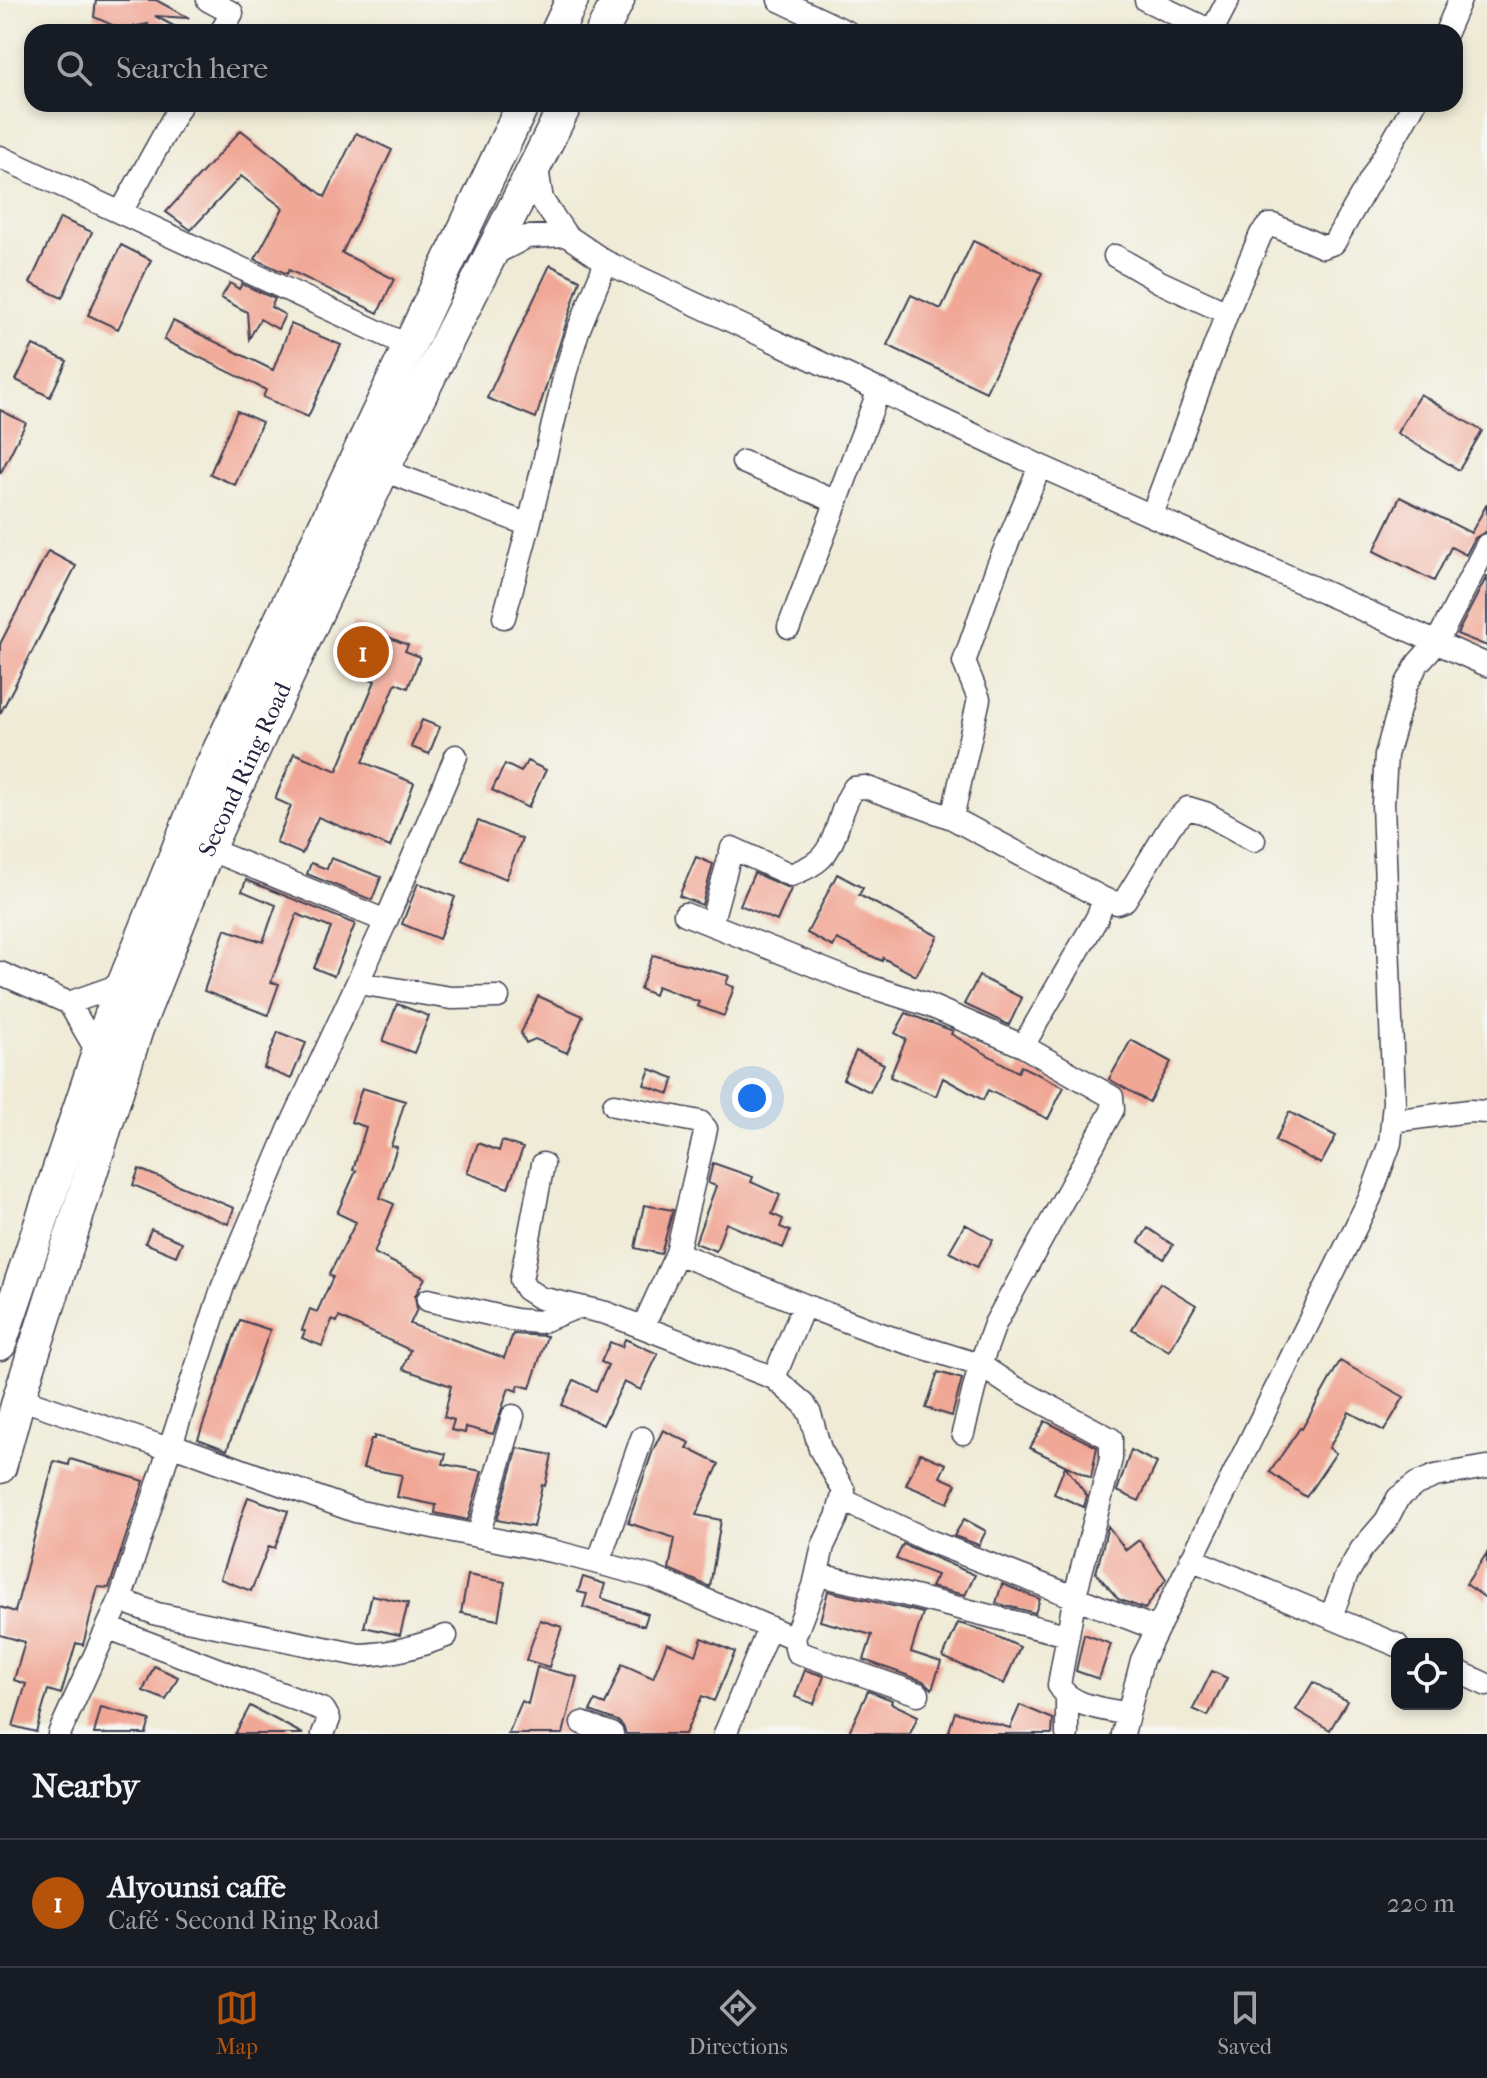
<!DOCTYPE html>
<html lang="en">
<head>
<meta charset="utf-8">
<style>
	:root { --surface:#171b24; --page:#242831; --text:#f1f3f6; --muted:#9ea1a6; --line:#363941; --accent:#b45309 }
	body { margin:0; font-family:"IM FELL French Canon",serif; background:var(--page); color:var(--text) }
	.controls { position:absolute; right:24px; bottom:24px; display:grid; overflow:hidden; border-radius:16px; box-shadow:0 4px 12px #0003 }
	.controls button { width:72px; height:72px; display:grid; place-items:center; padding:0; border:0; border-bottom:2px solid var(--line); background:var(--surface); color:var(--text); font:40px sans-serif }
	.you { position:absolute; left:752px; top:1098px; width:28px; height:28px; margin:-20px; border:6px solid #fff; border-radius:50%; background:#1a73e8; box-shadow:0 0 0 12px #1a73e833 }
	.badge { display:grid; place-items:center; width:52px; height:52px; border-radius:50%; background:var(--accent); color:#fff; font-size:26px; font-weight:700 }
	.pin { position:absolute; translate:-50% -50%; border:4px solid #fff; box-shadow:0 2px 8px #0006 }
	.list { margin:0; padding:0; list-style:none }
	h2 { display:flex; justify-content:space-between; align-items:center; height:104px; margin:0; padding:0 32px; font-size:34px }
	h2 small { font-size:26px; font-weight:400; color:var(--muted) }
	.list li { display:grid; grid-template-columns:52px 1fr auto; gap:24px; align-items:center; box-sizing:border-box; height:128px; padding:0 32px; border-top:2px solid var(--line) }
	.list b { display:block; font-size:30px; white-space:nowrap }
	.list p { margin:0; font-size:26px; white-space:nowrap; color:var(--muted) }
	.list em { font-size:26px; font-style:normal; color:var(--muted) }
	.icon { flex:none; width:44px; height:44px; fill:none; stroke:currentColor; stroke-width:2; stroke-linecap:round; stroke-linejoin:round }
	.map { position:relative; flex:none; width:1487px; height:1734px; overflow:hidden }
	.search { position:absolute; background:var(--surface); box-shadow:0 4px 12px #0003; left:24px; right:24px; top:24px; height:88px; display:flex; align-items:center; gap:20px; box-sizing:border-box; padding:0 28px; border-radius:24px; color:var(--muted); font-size:30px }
	.sheet { height:232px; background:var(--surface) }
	nav { display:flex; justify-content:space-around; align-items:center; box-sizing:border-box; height:112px; border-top:2px solid var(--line); background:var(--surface); font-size:22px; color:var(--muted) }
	nav a { display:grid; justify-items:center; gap:4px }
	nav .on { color:var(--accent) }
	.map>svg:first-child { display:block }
	.building { fill:#f1a796 }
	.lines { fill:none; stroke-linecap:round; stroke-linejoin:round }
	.minor-casing { stroke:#414052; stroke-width:25 }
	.highway-casing { stroke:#414052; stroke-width:35 }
	.minor { stroke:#fff; stroke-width:22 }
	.highway { stroke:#fff; stroke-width:32 }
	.labels { text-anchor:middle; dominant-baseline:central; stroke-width:7; stroke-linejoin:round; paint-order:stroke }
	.street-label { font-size:24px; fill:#22223b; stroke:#f6f6f2 }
</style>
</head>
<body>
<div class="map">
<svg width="1487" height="1734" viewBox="0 0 1487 1734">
	<rect width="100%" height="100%" fill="#f6f6f2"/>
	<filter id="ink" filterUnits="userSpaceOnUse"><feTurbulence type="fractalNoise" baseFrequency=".0125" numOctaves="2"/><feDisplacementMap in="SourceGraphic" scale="16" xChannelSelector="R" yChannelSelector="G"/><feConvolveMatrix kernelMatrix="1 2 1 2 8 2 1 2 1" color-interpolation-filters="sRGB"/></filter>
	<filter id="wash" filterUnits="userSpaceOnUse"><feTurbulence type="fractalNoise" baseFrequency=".006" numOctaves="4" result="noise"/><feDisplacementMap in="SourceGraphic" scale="32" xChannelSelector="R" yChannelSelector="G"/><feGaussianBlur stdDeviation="1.8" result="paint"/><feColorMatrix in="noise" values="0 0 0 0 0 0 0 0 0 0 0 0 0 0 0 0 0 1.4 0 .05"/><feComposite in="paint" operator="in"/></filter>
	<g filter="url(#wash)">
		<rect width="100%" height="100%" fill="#efebd6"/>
		<g id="blocks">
			<!-- building -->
			<path class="building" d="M 96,0 L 156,0 L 189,18 L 155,16 L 185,32 L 145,32 L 148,24 L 121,29 L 94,17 Z
				M 241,130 L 325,197 L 356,133 L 392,150 L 342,253 L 394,279 L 378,313 L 289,270 L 287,274 L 255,259 L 283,208 L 241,176 L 191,230 L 166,212 Z
				M 60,218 L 92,232 L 62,298 L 30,283 Z
				M 973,241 L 1042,273 L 986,392 L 887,345 L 911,295 L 941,309 Z
				M 121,245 L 151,260 L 118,329 L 88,315 Z
				M 550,265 L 580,280 L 536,418 L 487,398 Z
				M 230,283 L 239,289 L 242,284 L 275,299 L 271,307 L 285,315 L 278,329 L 260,319 L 249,339 L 247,312 L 221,298 Z
				M 173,321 L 273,370 L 291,324 L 341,345 L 308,417 L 263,397 L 266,390 L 164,340 Z
				M 33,345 L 67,361 L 50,397 L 16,380 Z
				M 1420,394 L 1482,431 L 1459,470 L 1397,433 Z
				M 0,410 L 26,423 L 0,474 Z
				M 237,411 L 262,422 L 235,485 L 210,474 Z
				M 1400,497 L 1471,533 L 1487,504 L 1487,531 L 1475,538 L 1466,555 L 1451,547 L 1434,581 L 1374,551 Z
				M 48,551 L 76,566 L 0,714 L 0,644 Z
				M 1487,576 L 1487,646 L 1457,634 Z
				M 354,623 L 408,645 L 405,651 L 420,657 L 408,688 L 396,683 L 363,762 L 414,783 L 390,847 L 318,817 L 302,854 L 276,843 L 291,806 L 275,799 L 294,753 L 337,771 L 375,681 L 344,668 L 349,657 L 342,654 Z
				M 422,720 L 440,727 L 429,754 L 411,747 Z
				M 527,761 L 546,770 L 528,808 L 492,790 L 505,764 L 521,772 Z
				M 478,821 L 522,839 L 506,879 L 462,860 Z
				M 696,857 L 713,864 L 702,905 L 679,896 Z
				M 331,858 L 381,877 L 372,900 L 307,874 L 311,863 L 327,869 Z
				M 754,873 L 791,889 L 777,921 L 740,905 Z
				M 837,874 L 863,888 L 859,895 L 938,936 L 916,976 L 883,958 L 882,961 L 837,939 L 833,947 L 807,933 Z
				M 246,880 L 355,924 L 334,976 L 314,968 L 331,928 L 297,914 L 271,982 L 279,984 L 268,1015 L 204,991 L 225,929 L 263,942 L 276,905 L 242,891 Z
				M 418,883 L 455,897 L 439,939 L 402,924 Z
				M 653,955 L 729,976 L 726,984 L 734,987 L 724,1016 L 697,1006 L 699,1002 L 657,986 L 654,995 L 640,989 Z
				M 979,976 L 1022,998 L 1009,1025 L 964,1004 Z
				M 538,996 L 583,1016 L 567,1053 L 535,1039 L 526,1043 L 521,1033 Z
				M 397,1004 L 429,1016 L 414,1053 L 383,1041 Z
				M 906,1013 L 953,1031 L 951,1034 L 1018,1072 L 1021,1066 L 1064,1087 L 1048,1119 L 988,1090 L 983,1100 L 943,1078 L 936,1096 L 890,1077 L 906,1039 L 895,1033 Z
				M 278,1032 L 306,1043 L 291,1079 L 264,1068 Z
				M 1131,1040 L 1171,1062 L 1149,1102 L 1109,1079 Z
				M 856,1051 L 884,1064 L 870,1092 L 843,1079 Z
				M 650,1069 L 674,1078 L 669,1094 L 644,1085 Z
				M 362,1088 L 405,1101 L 391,1146 L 397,1147 L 380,1198 L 394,1204 L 374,1253 L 425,1278 L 415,1296 L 417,1309 L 410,1324 L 504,1358 L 513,1334 L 547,1336 L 530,1388 L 519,1385 L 517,1391 L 509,1388 L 493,1434 L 466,1427 L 465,1433 L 451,1430 L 454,1420 L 444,1417 L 451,1386 L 403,1369 L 410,1350 L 339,1317 L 337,1322 L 332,1320 L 322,1346 L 302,1338 L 305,1331 L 302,1330 L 310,1309 L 317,1312 L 333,1277 L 329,1275 L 356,1222 L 337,1213 L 356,1171 L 353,1170 L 366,1127 L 351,1122 Z
				M 1289,1112 L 1336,1136 L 1321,1164 L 1275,1141 Z
				M 502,1141 L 523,1148 L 508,1188 L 467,1173 L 478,1143 L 499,1151 Z
				M 713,1163 L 753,1177 L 751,1182 L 780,1195 L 772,1214 L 783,1219 L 780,1227 L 790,1231 L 783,1248 L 726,1223 L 716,1251 L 695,1243 L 716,1186 L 708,1183 Z
				M 139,1169 L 234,1208 L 228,1224 L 133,1185 Z
				M 644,1205 L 673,1210 L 661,1254 L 635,1248 Z
				M 965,1224 L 993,1240 L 977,1267 L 949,1252 Z
				M 1148,1228 L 1173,1245 L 1164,1259 L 1139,1242 Z
				M 151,1229 L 182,1242 L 176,1256 L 145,1243 Z
				M 1160,1283 L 1196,1305 L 1169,1351 L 1132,1329 Z
				M 240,1320 L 270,1330 L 227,1450 L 198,1439 Z
				M 625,1339 L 658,1354 L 641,1390 L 624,1382 L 603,1425 L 562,1405 L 574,1380 L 596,1391 L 608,1365 L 601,1362 L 610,1342 L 622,1347 Z
				M 1340,1361 L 1404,1397 L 1384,1431 L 1349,1412 L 1329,1448 L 1336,1453 L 1306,1497 L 1270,1472 L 1300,1428 L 1302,1429 Z
				M 938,1372 L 962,1379 L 952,1416 L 926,1408 Z
				M 1045,1421 L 1097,1447 L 1091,1478 L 1030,1448 Z
				M 663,1430 L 690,1443 L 687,1448 L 719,1464 L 696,1515 L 721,1520 L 710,1587 L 669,1569 L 675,1538 L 628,1523 L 653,1450 Z
				M 374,1436 L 446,1454 L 443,1464 L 482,1471 L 468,1520 L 435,1513 L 436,1505 L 397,1497 L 402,1475 L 363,1468 L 371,1439 L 374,1439 Z
				M 518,1448 L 552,1455 L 545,1486 L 542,1485 L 533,1527 L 497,1520 Z
				M 1131,1450 L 1157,1463 L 1139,1501 L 1117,1491 Z
				M 920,1453 L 946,1464 L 940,1477 L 956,1484 L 948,1503 L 906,1485 Z
				M 70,1459 L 144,1481 L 109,1588 L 98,1587 L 83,1645 L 76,1643 L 61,1694 L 48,1690 L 36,1732 L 13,1726 L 26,1684 L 14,1680 L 25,1642 L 0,1635 L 0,1607 L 15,1612 L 54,1461 L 69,1465 Z
				M 1065,1466 L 1087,1496 L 1084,1507 L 1054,1494 Z
				M 248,1497 L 288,1511 L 275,1548 L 269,1546 L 251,1591 L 220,1579 Z
				M 964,1519 L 986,1531 L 979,1545 L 954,1536 Z
				M 1108,1526 L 1126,1550 L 1139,1540 L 1166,1579 L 1145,1609 L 1118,1599 L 1096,1573 Z
				M 903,1544 L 975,1575 L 965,1595 L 931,1587 L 937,1575 L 896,1559 Z
				M 1487,1553 L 1487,1599 L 1466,1584 Z
				M 468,1575 L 505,1582 L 498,1620 L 461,1613 Z
				M 583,1577 L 605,1584 L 601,1598 L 648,1614 L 644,1626 L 583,1607 L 587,1594 L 578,1592 Z
				M 1002,1584 L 1040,1599 L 1035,1613 L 996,1603 Z
				M 828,1591 L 923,1613 L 911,1652 L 941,1662 L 932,1689 L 923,1681 L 864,1660 L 872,1635 L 820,1621 Z
				M 372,1595 L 408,1603 L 400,1635 L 364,1627 Z
				M 540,1620 L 562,1627 L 549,1667 L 526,1660 Z
				M 958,1623 L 983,1630 L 1020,1647 L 1004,1684 L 943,1657 Z
				M 1084,1634 L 1111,1644 L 1099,1679 L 1076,1671 Z
				M 702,1638 L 735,1652 L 714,1701 L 702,1696 L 685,1734 L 626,1734 L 623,1726 L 618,1721 L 590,1711 L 595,1701 L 605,1705 L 622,1664 L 653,1678 L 667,1643 L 696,1655 Z
				M 154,1666 L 178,1677 L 166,1700 L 143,1691 Z
				M 537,1667 L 577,1677 L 563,1734 L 508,1734 L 522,1701 L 528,1704 Z
				M 805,1670 L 824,1676 L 814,1704 L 795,1697 Z
				M 1212,1671 L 1227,1678 L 1208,1716 L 1193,1709 Z
				M 1313,1682 L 1347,1701 L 1330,1730 L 1296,1710 Z
				M 868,1691 L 892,1700 L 891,1703 L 918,1716 L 910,1734 L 848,1734 Z
				M 1020,1705 L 1053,1719 L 1052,1734 L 948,1734 L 955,1712 L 1010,1728 Z
				M 250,1706 L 303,1734 L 235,1734 Z
				M 101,1707 L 150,1720 L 146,1734 L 94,1734 Z"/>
		</g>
	</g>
	<g filter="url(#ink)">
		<use href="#blocks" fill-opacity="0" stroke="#414052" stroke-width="2"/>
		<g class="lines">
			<defs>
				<path id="minor" d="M 208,0 L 232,13 L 221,32
					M 779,0 L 847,32
					M 1146,0 L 1205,28 L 1215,25 L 1228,0
					M 1446,32 L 1460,0
					M 0,157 L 409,346
					M 536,162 L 542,200 L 566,235 L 606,262 L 1040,466 L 1487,665
					M 121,212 L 181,104
					M 1115,256 L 1160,282 L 1227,313
					M 488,257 L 527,237 L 566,235
					M 743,462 L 837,502
					M 1040,466 L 997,568 L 964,662 L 979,699 L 952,818 L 1104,899 L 1117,903 L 1125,900 L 1171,825 L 1188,808 L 1205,813 L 1254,840
					M 383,470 L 529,525
					M 1152,515 L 1227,313 L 1261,234 L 1269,225 L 1273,225 L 1323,247 L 1334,243 L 1414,104
					M 504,617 L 529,525 L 565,374 L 578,331 L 606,262
					M 789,627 L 879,390
					M 208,849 L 386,921
					M 685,914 L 853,981 L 928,1005 L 1023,1046 L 1112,1097 L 1113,1109 L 995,1324 L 980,1365 L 963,1433
					M 711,924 L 732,848 L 791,875 C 801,871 813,866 820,859 C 839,841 838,810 854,788 L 865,787 L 952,818
					M 0,973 L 69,1003 L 98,1053
					M 358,983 L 451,998 L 498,997
					M 69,1003 L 123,984
					M 1023,1046 L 1097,918 L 1104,899
					M 614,1105 L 700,1122 L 706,1129 L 677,1253 L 804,1305 L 886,1336 L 980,1365 L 1010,1385 L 1111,1439 L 1111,1459 L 1075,1595 L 1059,1685 C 1070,1707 1106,1709 1128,1714
					M 1392,1121 L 1469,1111 L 1487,1112
					M 543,1164 L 521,1280 L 526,1289 L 540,1298 L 606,1313 L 774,1378
					M 428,1300 L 515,1320 L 540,1322 L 575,1308
					M 804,1305 L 774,1378 L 804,1404 L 810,1414 L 820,1449 L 844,1491 L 837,1517 L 823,1546 L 814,1586 L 794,1638 L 797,1652 L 918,1694
					M 643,1327 L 677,1253
					M 19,1398 L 160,1446 L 170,1444 L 355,1511 L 556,1552 L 652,1577 L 794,1638
					M 843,1500 L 927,1540 L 1157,1629
					M 478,1536 L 513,1416
					M 1191,1559 L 1397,1645
					M 598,1563 L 642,1438
					M 817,1575 C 901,1591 984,1616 1068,1635
					M 120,1600 L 157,1614 L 359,1655 C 391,1654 417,1647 446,1636
					M 1331,1617 L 1346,1576 L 1361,1550 L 1386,1521 L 1398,1498 L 1416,1484 L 1435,1476 L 1487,1467
					M 109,1628 L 324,1710 L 329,1719 L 323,1734
					M 1457,1671 L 1487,1685
					M 582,1723 L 612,1734
					M 59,1734 L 120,1600 L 223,1286 L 289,1130 L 386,921 L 456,756
					M 725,1734 L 769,1628
					M 1067,1734 L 1067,1695
					M 1123,1734 L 1142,1660 L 1370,1198 L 1390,1143 L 1394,1103 L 1383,804 L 1386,755 L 1406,685 L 1418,663 L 1437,642 L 1487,545"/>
				<g id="highway">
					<path d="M 557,32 L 572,0"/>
					<path d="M 602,32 L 618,0"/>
					<path d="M 0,1344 L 110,1017 L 211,767 L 523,104"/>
					<path id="s1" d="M 0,1467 L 19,1398 L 137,1029 L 208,849 L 383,470 L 566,104"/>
				</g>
			</defs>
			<!-- minor casing -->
			<use href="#minor" class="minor-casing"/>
			<!-- highway casing -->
			<use href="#highway" class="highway-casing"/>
			<!-- minor -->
			<use href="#minor" class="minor"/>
			<!-- highway -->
			<use href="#highway" class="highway"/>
		</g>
	</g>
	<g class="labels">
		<!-- street labels -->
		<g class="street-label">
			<text stroke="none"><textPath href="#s1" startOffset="740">Second Ring Road</textPath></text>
		</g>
	</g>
</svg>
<div class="controls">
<button><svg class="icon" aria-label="locate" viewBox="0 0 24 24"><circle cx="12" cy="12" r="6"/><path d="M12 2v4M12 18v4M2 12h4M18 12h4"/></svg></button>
</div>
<div class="you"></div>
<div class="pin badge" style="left:363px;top:652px">1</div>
<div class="search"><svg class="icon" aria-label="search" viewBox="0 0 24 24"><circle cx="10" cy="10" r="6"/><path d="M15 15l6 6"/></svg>Search here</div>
</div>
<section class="sheet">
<h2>Nearby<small></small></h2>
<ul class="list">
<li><span class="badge">1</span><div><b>Alyounsi caffe</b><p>Café · Second Ring Road</p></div><em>220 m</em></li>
</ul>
</section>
<nav>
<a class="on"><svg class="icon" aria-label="map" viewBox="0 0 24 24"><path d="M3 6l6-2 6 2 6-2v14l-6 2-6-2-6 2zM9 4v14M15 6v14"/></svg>Map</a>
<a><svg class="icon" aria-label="directions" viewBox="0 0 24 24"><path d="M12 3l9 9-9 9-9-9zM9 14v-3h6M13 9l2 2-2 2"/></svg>Directions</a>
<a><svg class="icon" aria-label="saved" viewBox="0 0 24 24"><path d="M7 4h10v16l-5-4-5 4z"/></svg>Saved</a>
</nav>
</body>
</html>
